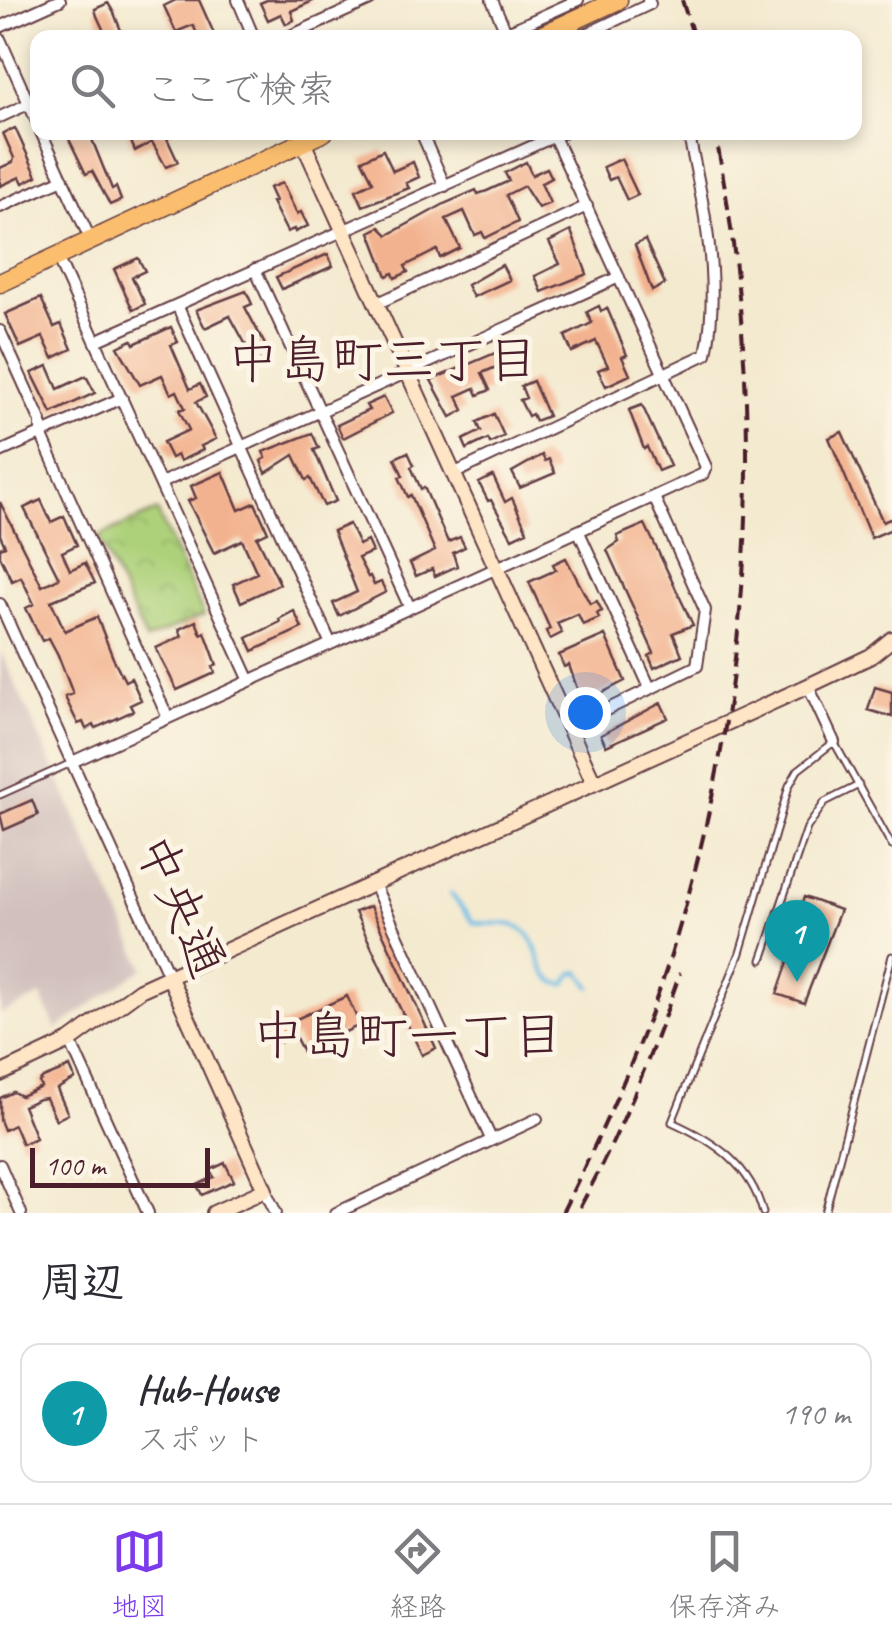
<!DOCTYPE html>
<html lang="ja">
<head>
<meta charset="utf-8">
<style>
	:root { --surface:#fff; --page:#f2f2f3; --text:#2b2b33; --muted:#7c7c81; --line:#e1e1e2; --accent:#7c3aed }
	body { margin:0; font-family:Caveat,"Klee One",sans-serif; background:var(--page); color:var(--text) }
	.scale { position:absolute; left:30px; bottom:25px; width:180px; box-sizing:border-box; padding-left:10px; border:5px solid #4a1f2b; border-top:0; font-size:28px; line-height:35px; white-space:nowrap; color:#4a1f2b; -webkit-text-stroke:8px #fcf5e5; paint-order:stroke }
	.you { position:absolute; left:585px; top:712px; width:35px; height:35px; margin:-25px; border:8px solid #fff; border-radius:50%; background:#1a73e8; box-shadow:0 0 0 15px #1a73e833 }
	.badge { display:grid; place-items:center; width:65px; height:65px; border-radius:50%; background:var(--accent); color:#fff; font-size:32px; font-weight:700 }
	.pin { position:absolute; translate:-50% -82px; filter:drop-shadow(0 2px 5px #0008) }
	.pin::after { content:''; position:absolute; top:52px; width:35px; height:30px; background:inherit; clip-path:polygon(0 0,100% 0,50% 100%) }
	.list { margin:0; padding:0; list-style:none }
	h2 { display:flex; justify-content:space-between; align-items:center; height:130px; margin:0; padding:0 40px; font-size:42px }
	h2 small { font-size:32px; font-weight:400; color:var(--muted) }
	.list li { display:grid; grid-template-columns:65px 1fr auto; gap:30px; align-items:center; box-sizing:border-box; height:140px; margin:0 20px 20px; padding:0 20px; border:2px solid var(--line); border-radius:20px }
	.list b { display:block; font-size:38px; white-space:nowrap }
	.list p { margin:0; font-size:32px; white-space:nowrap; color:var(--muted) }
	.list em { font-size:32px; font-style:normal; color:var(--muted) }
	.icon { flex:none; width:55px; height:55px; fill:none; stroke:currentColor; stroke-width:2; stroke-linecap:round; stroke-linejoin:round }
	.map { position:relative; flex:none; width:892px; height:1213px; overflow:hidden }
	.search { position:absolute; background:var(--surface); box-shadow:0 5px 15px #0003; left:30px; right:30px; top:30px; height:110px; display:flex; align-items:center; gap:25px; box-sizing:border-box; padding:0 35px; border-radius:20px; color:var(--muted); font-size:38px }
	.sheet { height:290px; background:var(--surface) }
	nav { display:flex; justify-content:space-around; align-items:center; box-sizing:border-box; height:140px; border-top:2px solid var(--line); background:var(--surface); font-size:28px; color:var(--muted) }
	nav a { display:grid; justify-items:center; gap:5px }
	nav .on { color:var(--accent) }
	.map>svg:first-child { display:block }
	.industrial { fill:#d1c0bd }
	.park { fill:url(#park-crowns); stroke:#7c7852; stroke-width:2.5 }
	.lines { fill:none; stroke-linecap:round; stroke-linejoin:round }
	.stream { stroke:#6bbde7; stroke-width:4 }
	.building { fill:#f3b28f }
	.lane-casing { stroke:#643d44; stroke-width:9 }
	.street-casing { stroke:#643d44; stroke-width:14 }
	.secondary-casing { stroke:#643d44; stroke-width:18 }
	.highway-casing { stroke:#643d44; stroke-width:21 }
	.lane { stroke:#fff; stroke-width:5 }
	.street { stroke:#fff; stroke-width:10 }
	.secondary { stroke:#fde5c5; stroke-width:14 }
	.highway { stroke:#fbbe6e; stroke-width:18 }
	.rail { stroke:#4a1f2b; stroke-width:4; stroke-dasharray:15 8; stroke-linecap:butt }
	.labels { text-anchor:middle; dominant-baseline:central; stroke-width:10; stroke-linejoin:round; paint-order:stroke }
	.street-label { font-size:50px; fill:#4a1f2b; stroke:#fcf5e5 }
	.neighbourhood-label { font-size:52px; fill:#4a1f2b; stroke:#fcf5e5 }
</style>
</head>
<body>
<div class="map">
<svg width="892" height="1213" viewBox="0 0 892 1213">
	<defs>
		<pattern id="park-crowns" width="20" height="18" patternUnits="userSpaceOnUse" patternTransform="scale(2.5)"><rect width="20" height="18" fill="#add17a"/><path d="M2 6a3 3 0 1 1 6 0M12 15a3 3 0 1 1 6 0" fill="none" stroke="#96b36a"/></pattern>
	</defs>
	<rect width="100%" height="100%" fill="#fcf5e5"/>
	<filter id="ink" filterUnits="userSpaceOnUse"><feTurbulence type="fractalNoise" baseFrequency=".01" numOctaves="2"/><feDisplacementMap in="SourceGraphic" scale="20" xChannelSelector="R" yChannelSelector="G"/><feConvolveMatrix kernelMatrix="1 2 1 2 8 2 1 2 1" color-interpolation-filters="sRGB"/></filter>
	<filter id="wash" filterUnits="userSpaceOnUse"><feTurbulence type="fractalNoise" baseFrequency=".0048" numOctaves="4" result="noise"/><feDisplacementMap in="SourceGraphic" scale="40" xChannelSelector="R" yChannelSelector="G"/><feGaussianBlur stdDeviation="2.25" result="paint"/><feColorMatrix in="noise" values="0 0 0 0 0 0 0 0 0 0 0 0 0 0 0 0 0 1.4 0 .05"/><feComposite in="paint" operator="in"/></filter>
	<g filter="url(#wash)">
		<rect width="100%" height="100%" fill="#f4ead0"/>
		<!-- industrial -->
		<path class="industrial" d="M 0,650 L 144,968 L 56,1029 L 41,996 L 0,1014 Z"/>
		<!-- park -->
		<path class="park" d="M 157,511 L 204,615 L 146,640 L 98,537 Z"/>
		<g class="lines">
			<!-- stream -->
			<path class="stream" d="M 451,894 L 473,922 C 489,927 507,919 522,929 C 547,947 531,978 565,985 L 573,973 L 580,972 L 591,987"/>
		</g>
		<g id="blocks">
			<!-- building -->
			<path class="building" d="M 176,0 L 199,0 L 216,38 L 199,38 L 193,25 L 176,32 L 164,6 Z
				M 267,0 L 315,0 L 291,11 L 294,20 L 286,24 L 281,14 L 268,20 L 260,3 Z
				M 108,3 L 114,13 L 124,38 L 107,38 L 97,16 L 95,9 Z
				M 15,128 L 37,176 L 23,183 L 20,177 L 0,186 L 0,168 L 13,162 L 14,158 L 3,133 Z
				M 72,132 L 89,132 L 112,189 L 116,187 L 121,200 L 110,205 L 92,171 L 86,174 L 67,135 Z
				M 127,132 L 173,132 L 166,136 L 178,162 L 166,167 L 152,142 L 135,151 Z
				M 383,150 L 393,171 L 413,162 L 419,177 L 406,183 L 409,188 L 363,206 L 356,190 L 373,182 L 362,160 Z
				M 621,159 L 638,195 L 627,200 L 616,177 L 609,180 L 603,167 Z
				M 526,162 L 532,175 L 547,168 L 552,178 L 541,183 L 550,203 L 538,208 L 524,186 L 506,195 L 518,222 L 485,238 L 482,232 L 475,235 L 464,211 L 446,219 L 460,248 L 440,258 L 437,250 L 405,266 L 408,272 L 395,278 L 393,273 L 387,276 L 370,232 L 380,227 L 388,235 L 446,203 L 476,190 L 478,194 L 487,191 L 509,181 L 505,173 Z
				M 282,183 L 297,214 L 301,212 L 308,226 L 295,232 L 294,229 L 287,232 L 272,202 L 275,201 L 269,188 Z
				M 571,231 L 587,274 L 542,292 L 535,276 L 560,264 L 549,242 Z
				M 645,240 L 665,284 L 652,291 L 635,245 Z
				M 328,254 L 333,266 L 282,289 L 276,277 Z
				M 138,258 L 145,271 L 132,277 L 145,304 L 133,310 L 114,269 Z
				M 502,265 L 510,280 L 473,297 L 467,285 Z
				M 246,291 L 252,304 L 245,307 L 271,356 L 256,363 L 230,316 L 205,328 L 196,310 Z
				M 41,298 L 54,327 L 61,324 L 72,349 L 53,358 L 43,337 L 20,347 L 5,314 Z
				M 599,306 L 601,311 L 607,308 L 613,322 L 627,355 L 622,357 L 630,375 L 606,386 L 598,370 L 608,366 L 596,341 L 572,352 L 565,336 L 592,323 L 587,312 Z
				M 171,327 L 178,342 L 171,345 L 190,389 L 200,384 L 206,397 L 196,402 L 216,439 L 201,446 L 203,450 L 180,461 L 177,455 L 171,458 L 163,442 L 189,430 L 179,410 L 185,408 L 177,391 L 171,394 L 162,375 L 140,385 L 118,347 L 132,340 L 134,344 Z
				M 495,353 L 501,365 L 482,373 L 490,390 L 478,395 L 475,388 L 457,396 L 464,410 L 451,417 L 431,380 Z
				M 48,366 L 58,389 L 86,376 L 95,393 L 52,413 L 32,373 Z
				M 533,381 L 548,416 L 535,421 L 532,414 L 528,416 L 520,400 L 526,398 L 521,386 Z
				M 384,397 L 392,413 L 343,438 L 337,425 L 369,410 L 366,405 Z
				M 642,405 L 670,466 L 658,471 L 647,447 L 644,449 L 629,410 Z
				M 494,414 L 504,436 L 490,443 L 488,439 L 467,449 L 463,440 L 481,431 L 477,422 Z
				M 842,432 L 883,522 L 892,518 L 892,529 L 871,538 L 829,438 Z
				M 312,433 L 319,448 L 314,450 L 336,501 L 324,506 L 310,478 L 306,480 L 294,455 L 266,473 L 261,461 L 266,458 L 263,452 Z
				M 408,452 L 414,465 L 411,467 L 421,489 L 424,487 L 448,542 L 460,537 L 465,547 L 453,553 L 457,566 L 435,576 L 432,569 L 416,576 L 410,563 L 435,551 L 411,495 L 408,497 L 399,477 L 403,476 L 395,458 Z
				M 542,455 L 545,461 L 549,459 L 555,473 L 520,488 L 512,472 Z
				M 223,472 L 239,510 L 255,503 L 268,532 L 257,537 L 280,584 L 241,602 L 233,584 L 257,573 L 242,540 L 214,553 L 188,501 L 196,498 L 191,486 Z
				M 493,476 L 505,502 L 512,498 L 527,531 L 512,538 L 491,500 L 488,501 L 479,483 Z
				M 41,500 L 51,522 L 64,516 L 77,545 L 62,552 L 70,570 L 85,563 L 95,583 L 51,601 L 65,631 L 97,617 L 113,658 L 125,681 L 131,678 L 141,700 L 130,705 L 133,711 L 96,728 L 94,725 L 86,729 L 83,722 L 78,724 L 65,697 L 73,694 L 58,655 L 49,638 L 42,641 L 26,608 L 34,604 L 21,577 L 12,581 L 0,556 L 0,548 L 5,546 L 0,535 L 0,502 L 42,586 L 59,578 L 24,508 Z
				M 349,524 L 359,545 L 367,541 L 372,552 L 358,558 L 368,577 L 370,576 L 374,585 L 381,582 L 386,592 L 339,616 L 333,603 L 357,592 L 333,531 Z
				M 645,524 L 693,625 L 673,633 L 682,655 L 654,668 L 649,656 L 654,653 L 607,550 L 619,542 L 617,536 Z
				M 566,558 L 590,604 L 597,601 L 602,611 L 597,613 L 599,618 L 583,625 L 578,614 L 557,623 L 562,633 L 550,639 L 546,631 L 550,629 L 529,582 L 556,570 L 553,564 Z
				M 294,611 L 302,628 L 253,651 L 247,638 L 280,622 L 279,619 Z
				M 196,621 L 201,634 L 205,632 L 217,665 L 213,667 L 215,673 L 177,690 L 156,648 L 182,636 L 179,629 Z
				M 605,635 L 625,681 L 582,703 L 569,665 L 564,667 L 559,655 Z
				M 875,687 L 892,692 L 892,717 L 868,710 Z
				M 661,703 L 668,718 L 606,746 L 601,735 Z
				M 32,800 L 38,815 L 4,830 L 0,814 Z
				M 804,897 L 840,910 L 804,1003 L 777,994 L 793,948 L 787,946 Z
				M 370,906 L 436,1048 L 422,1055 L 355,912 Z
				M 347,996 L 360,1025 L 303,1052 L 295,1036 L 277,1044 L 274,1039 L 268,1042 L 262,1029 L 279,1022 L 281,1026 Z
				M 70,1067 L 75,1079 L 57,1089 L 68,1114 L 56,1120 L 46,1098 L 39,1099 L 23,1106 L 36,1138 L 22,1144 L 14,1125 L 4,1130 L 0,1120 L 0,1098 L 13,1092 L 21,1096 L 41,1087 L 39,1082 L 43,1078 Z
				M 225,1163 L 234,1181 L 202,1195 L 197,1185 L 214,1177 L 210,1170 Z"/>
		</g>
	</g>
	<g filter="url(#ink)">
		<use href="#blocks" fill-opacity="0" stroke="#643d44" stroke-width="2.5"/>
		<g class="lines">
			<defs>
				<path id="lane" d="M 0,795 L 69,764
					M 762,960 L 807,828 L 825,802 L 859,785
					M 763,1213 C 751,1165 714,1141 672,1122 L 740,953 L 789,786 L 798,770 L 834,742 L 892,846
					M 825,1213 L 892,956"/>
				<path id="street" d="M 238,0 L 254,38
					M 492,0 L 508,36
					M 0,27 L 60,0
					M 286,38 L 370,0
					M 494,38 L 578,0
					M 578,38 L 650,4 L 648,0
					M 0,39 L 38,124
					M 0,117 L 28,104
					M 41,132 L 91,241
					M 421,132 L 445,186
					M 0,207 L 63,179
					M 57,257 L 250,681
					M 255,269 L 410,608
					M 376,304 L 587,206
					M 177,305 L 331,644
					M 0,331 L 41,422 L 41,434 L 168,718
					M 96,341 L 564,132
					M 0,452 L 122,398
					M 453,474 L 706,354 C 721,282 704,204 688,132
					M 161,483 L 619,277
					M 579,532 L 650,688
					M 0,604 L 169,976
					M 808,686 L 834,742
					M 569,728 L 697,666 L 705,610 L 654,497
					M 72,762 L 703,474 L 706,467 L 552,132
					M 373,882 L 491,1139
					M 70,1041 L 148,1213
					M 0,1165 L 21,1213
					M 265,1190 L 276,1213
					M 336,1213 L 537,1119"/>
				<path id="secondary" d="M 303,142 L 594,783
					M 169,976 L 265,1190 L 214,1213
					M 0,1074 L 70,1041 L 140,990 L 808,686 L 871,656 L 892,639"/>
				<path id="highway" d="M 536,38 L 618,0
					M 0,283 L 324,132"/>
			</defs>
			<!-- lane casing -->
			<use href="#lane" class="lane-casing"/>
			<!-- street casing -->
			<use href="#street" class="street-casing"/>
			<!-- secondary casing -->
			<use href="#secondary" class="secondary-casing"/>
			<!-- highway casing -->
			<use href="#highway" class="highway-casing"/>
			<!-- lane -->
			<use href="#lane" class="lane"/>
			<!-- street -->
			<use href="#street" class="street"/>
			<!-- secondary -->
			<use href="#secondary" class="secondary"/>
			<!-- highway -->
			<use href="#highway" class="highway"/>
			<!-- rail -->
			<path class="rail" d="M 682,0 L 694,38
				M 580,1207 C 621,1132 652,1054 680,973
				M 562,1213 C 603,1130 643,1044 671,955 C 755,683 769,412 715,132"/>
		</g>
	</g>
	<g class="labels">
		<!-- street labels -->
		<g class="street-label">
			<text transform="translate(181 906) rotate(66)">中央通</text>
		</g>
		<!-- neighbourhood labels -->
		<g class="neighbourhood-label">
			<text x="383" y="360">中島町三丁目</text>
			<text x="408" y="1036">中島町一丁目</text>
		</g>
	</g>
</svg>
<div class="scale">100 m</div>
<div class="you"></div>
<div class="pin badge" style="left:797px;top:982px;background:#0f9aa8">1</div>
<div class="search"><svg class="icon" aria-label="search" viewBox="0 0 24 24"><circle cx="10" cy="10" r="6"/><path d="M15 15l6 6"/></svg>ここで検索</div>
</div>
<section class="sheet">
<h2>周辺<small></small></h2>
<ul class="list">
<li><span class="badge" style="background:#0f9aa8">1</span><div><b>Hub-House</b><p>スポット</p></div><em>190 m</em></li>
</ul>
</section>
<nav>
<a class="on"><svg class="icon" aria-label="map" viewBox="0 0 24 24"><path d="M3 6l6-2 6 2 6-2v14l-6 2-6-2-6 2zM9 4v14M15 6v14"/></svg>地図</a>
<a><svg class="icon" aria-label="directions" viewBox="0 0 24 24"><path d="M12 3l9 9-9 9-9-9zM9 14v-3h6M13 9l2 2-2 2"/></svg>経路</a>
<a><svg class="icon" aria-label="saved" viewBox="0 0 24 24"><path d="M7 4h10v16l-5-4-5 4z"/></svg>保存済み</a>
</nav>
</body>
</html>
